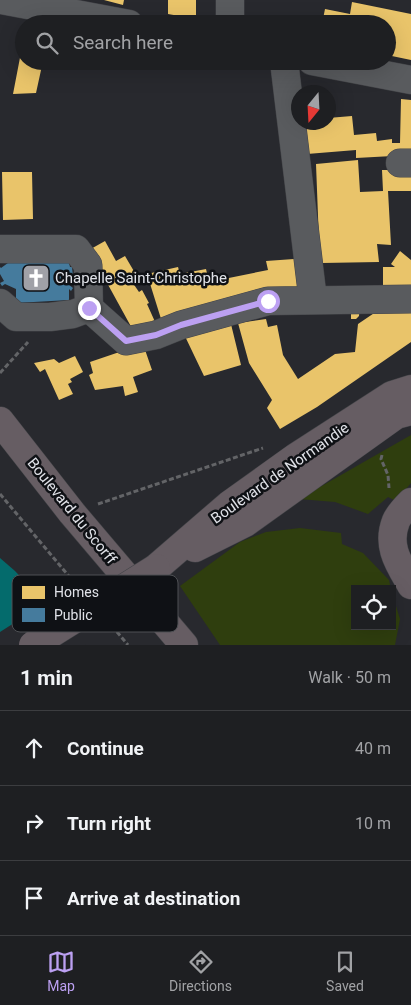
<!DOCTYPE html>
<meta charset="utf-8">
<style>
body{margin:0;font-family:Roboto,sans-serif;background:#26272a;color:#f1f3f6}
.controls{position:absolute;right:15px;bottom:15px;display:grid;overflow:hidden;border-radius:0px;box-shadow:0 5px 20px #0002}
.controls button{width:45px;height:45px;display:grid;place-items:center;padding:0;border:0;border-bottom:1px solid #3c3d40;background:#1e1f22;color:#f1f3f6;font:25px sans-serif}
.compass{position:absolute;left:291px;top:85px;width:45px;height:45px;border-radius:50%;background:#1e1f22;box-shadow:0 5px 20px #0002;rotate:198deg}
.stop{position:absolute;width:15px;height:15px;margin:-11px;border:4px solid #bca0f2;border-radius:50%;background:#fff}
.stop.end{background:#bca0f2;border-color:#fff;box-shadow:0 1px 5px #0008}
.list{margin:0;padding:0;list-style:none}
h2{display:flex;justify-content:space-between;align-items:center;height:65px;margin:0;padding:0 20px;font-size:21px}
h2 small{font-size:16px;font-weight:400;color:#a1a2a5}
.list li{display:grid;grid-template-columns:32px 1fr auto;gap:15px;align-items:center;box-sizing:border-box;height:75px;padding:0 20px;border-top:1px solid #3c3d40}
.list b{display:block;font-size:19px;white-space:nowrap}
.list em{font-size:16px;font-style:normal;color:#a1a2a5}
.icon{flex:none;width:28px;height:28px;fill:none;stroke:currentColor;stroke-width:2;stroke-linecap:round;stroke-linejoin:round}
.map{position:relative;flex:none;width:411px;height:645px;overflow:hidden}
.search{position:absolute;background:#1e1f22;box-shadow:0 5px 20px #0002;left:15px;right:15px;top:15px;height:55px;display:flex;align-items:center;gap:12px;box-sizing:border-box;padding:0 18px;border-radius:28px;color:#a1a2a5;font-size:19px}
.sheet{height:290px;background:#1e1f22}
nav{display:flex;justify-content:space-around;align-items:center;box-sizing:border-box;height:70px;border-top:1px solid #3c3d40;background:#1e1f22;font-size:14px;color:#a1a2a5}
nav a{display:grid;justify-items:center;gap:2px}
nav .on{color:#bca0f2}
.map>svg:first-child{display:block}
.green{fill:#2f3e0e}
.water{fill:#046b6c}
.pier{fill:#28292e}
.homes{fill:#e9c46a}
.public{fill:#457b9d}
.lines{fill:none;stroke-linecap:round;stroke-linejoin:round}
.minor-casing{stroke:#434448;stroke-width:29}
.major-casing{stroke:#434448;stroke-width:29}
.path{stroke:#636467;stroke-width:3;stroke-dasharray:5 2.5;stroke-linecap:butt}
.minor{stroke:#595b5e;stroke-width:28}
.major{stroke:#665d63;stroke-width:28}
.major-bridge-casing{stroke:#434448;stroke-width:29;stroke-linecap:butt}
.major-bridge{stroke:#665d63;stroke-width:28}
.route{stroke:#bca0f2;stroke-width:6}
.labels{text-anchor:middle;stroke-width:5;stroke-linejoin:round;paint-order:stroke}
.poi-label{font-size:15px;fill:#e0e2e8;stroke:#0f1115;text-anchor:start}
.street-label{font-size:15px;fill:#e0e2e8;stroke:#0f1115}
.key{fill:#0f1115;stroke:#4e5054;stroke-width:1}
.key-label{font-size:14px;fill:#e0e2e8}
</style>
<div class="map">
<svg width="411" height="645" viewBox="0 0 411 645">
<rect width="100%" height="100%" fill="#28292e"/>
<!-- green -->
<path class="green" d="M411,435V483L396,501L388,497L368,514L335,502L299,499Z
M300,528L341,533L342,544L363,553L389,580L391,589H355V626H392V593L400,619L395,645H220L180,586L240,542L266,532Z"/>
<!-- water -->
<path class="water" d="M0,558L15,571L84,645H0Z"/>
<!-- pier -->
<path class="pier" d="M47,602L86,645H0V632Z"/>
<!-- homes -->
<path class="homes" d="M104,0H124L123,5Z
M168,0H196V19L168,14Z
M352,2L411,14V60L387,55V24H322L325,9L350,14Z
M23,42L24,61H43L36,93L13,94Z
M81,61H105L104,67Z
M401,99L411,100V155L356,158V150L307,154L306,122H328V118L352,116L354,135L376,133L377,141L392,139V143H400Z
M358,160L360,192L383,191L382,170H411V191H388L391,245L377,244L379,262L322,263L319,242L316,164Z
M2,172H32L33,219L3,220Z
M105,241L116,261L125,256L135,273L128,276L139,292L142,290L149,303L147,304L156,324L134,332L89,250Z
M400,251L411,260V286L383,287V267H395L391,264Z
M294,259L299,290L162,322L147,274L178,267L180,274L206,269L209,282L268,270L266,261Z
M360,303L359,316L356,319H351V304Z
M389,303H411V342L317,407L280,429L267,408L272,400L249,363L238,323L266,319L268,327L277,325L283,355L298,379L335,354L355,352L358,324Z
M229,316L241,365L204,376L182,330Z
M143,344L152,370L133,377L138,392L125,396L123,386L95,390L89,375L93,373L90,362Z
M75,356L83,372L70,379L72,382L68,384L73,394L59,400L45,369L40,372L34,363L54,359L59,363Z"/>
<!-- public -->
<path class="public" d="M68,259L70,267H72L73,277L68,281V284L73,288L71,291L69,289V300L16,303V289L5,284L2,286L0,283L4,281L0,274V267L1,268L12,260Z"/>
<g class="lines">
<defs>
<path id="minor" d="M1,0L129,24
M230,0V24
M284,61L313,300
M312,61L411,80
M400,163H411
M0,249H76L88,265L89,308L73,314L50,317H16L0,303
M89,308L126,341L156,335L181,325L268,301L411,299"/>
<path id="major" d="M0,421L72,513L184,645
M411,502C406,507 399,514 396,521C386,546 399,564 411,585
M195,548L245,523L396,415L411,411
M156,568L229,505L296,457L392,395L411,389"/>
</defs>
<!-- minor casing -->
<use href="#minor" class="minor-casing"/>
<!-- major casing -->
<use href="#major" class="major-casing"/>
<!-- path -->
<path class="path" d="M0,373L28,342
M382,455L381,459L388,475L389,488
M0,494L78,587
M98,504L263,448
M112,626L128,645"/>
<!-- minor -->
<use href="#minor" class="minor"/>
<!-- major -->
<use href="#major" class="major"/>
<defs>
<path id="major-bridge" d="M33,645L156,568"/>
</defs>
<!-- major-bridge casing -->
<use href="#major-bridge" class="major-bridge-casing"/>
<!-- major-bridge -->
<use href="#major-bridge" class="major-bridge"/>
</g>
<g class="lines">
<!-- route -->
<path class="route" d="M89,308L126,341L156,335L181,325L268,301"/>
</g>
<!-- icons -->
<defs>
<symbol id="church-square" viewBox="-11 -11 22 22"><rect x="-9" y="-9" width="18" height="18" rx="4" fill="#a0a1a7" stroke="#0f1115"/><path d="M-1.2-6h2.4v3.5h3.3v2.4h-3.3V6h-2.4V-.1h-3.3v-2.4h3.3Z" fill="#fff"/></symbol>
</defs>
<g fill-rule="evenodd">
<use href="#church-square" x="20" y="262" width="32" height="32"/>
</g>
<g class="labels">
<!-- poi labels -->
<g class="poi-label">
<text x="55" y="283">Chapelle Saint-Christophe</text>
</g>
<!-- street labels -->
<g class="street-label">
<text transform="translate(280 473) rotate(-35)" y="5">Boulevard de Normandie</text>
<text transform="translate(72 511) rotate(51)" y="5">Boulevard du Scorff</text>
</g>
</g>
<!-- legend -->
<rect x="12" y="575" width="166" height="57" rx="8" class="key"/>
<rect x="22" y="586" width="23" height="13" fill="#e9c46a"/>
<rect x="22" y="608" width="23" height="14" fill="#457b9d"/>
<g class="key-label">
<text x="54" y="597">Homes</text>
<text x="54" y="620">Public</text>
</g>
</svg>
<div class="controls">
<button><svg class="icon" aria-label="locate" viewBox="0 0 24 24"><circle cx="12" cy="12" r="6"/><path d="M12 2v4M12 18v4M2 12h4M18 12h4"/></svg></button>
</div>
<svg class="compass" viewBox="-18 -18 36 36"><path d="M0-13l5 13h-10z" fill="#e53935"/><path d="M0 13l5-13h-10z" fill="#a1a2a5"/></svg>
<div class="stop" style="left:268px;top:301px"></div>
<div class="stop end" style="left:89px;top:308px"></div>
<div class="search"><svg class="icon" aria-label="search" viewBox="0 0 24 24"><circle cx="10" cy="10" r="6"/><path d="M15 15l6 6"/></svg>Search here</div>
</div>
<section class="sheet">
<h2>1 min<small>Walk · 50 m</small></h2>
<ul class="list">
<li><svg class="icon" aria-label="ahead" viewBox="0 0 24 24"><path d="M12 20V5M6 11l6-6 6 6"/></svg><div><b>Continue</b></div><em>40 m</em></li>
<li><svg class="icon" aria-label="right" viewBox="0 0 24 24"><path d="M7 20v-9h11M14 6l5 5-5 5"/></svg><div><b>Turn right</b></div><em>10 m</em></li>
<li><svg class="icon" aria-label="arrive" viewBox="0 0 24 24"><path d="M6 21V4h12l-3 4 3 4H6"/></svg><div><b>Arrive at destination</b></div></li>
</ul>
</section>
<nav>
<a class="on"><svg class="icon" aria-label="map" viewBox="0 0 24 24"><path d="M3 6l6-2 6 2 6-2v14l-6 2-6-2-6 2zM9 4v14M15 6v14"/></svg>Map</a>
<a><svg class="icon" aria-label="directions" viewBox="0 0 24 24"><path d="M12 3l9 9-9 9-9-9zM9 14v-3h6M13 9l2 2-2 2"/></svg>Directions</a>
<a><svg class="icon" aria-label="saved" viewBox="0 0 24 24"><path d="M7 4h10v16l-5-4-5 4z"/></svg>Saved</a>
</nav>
